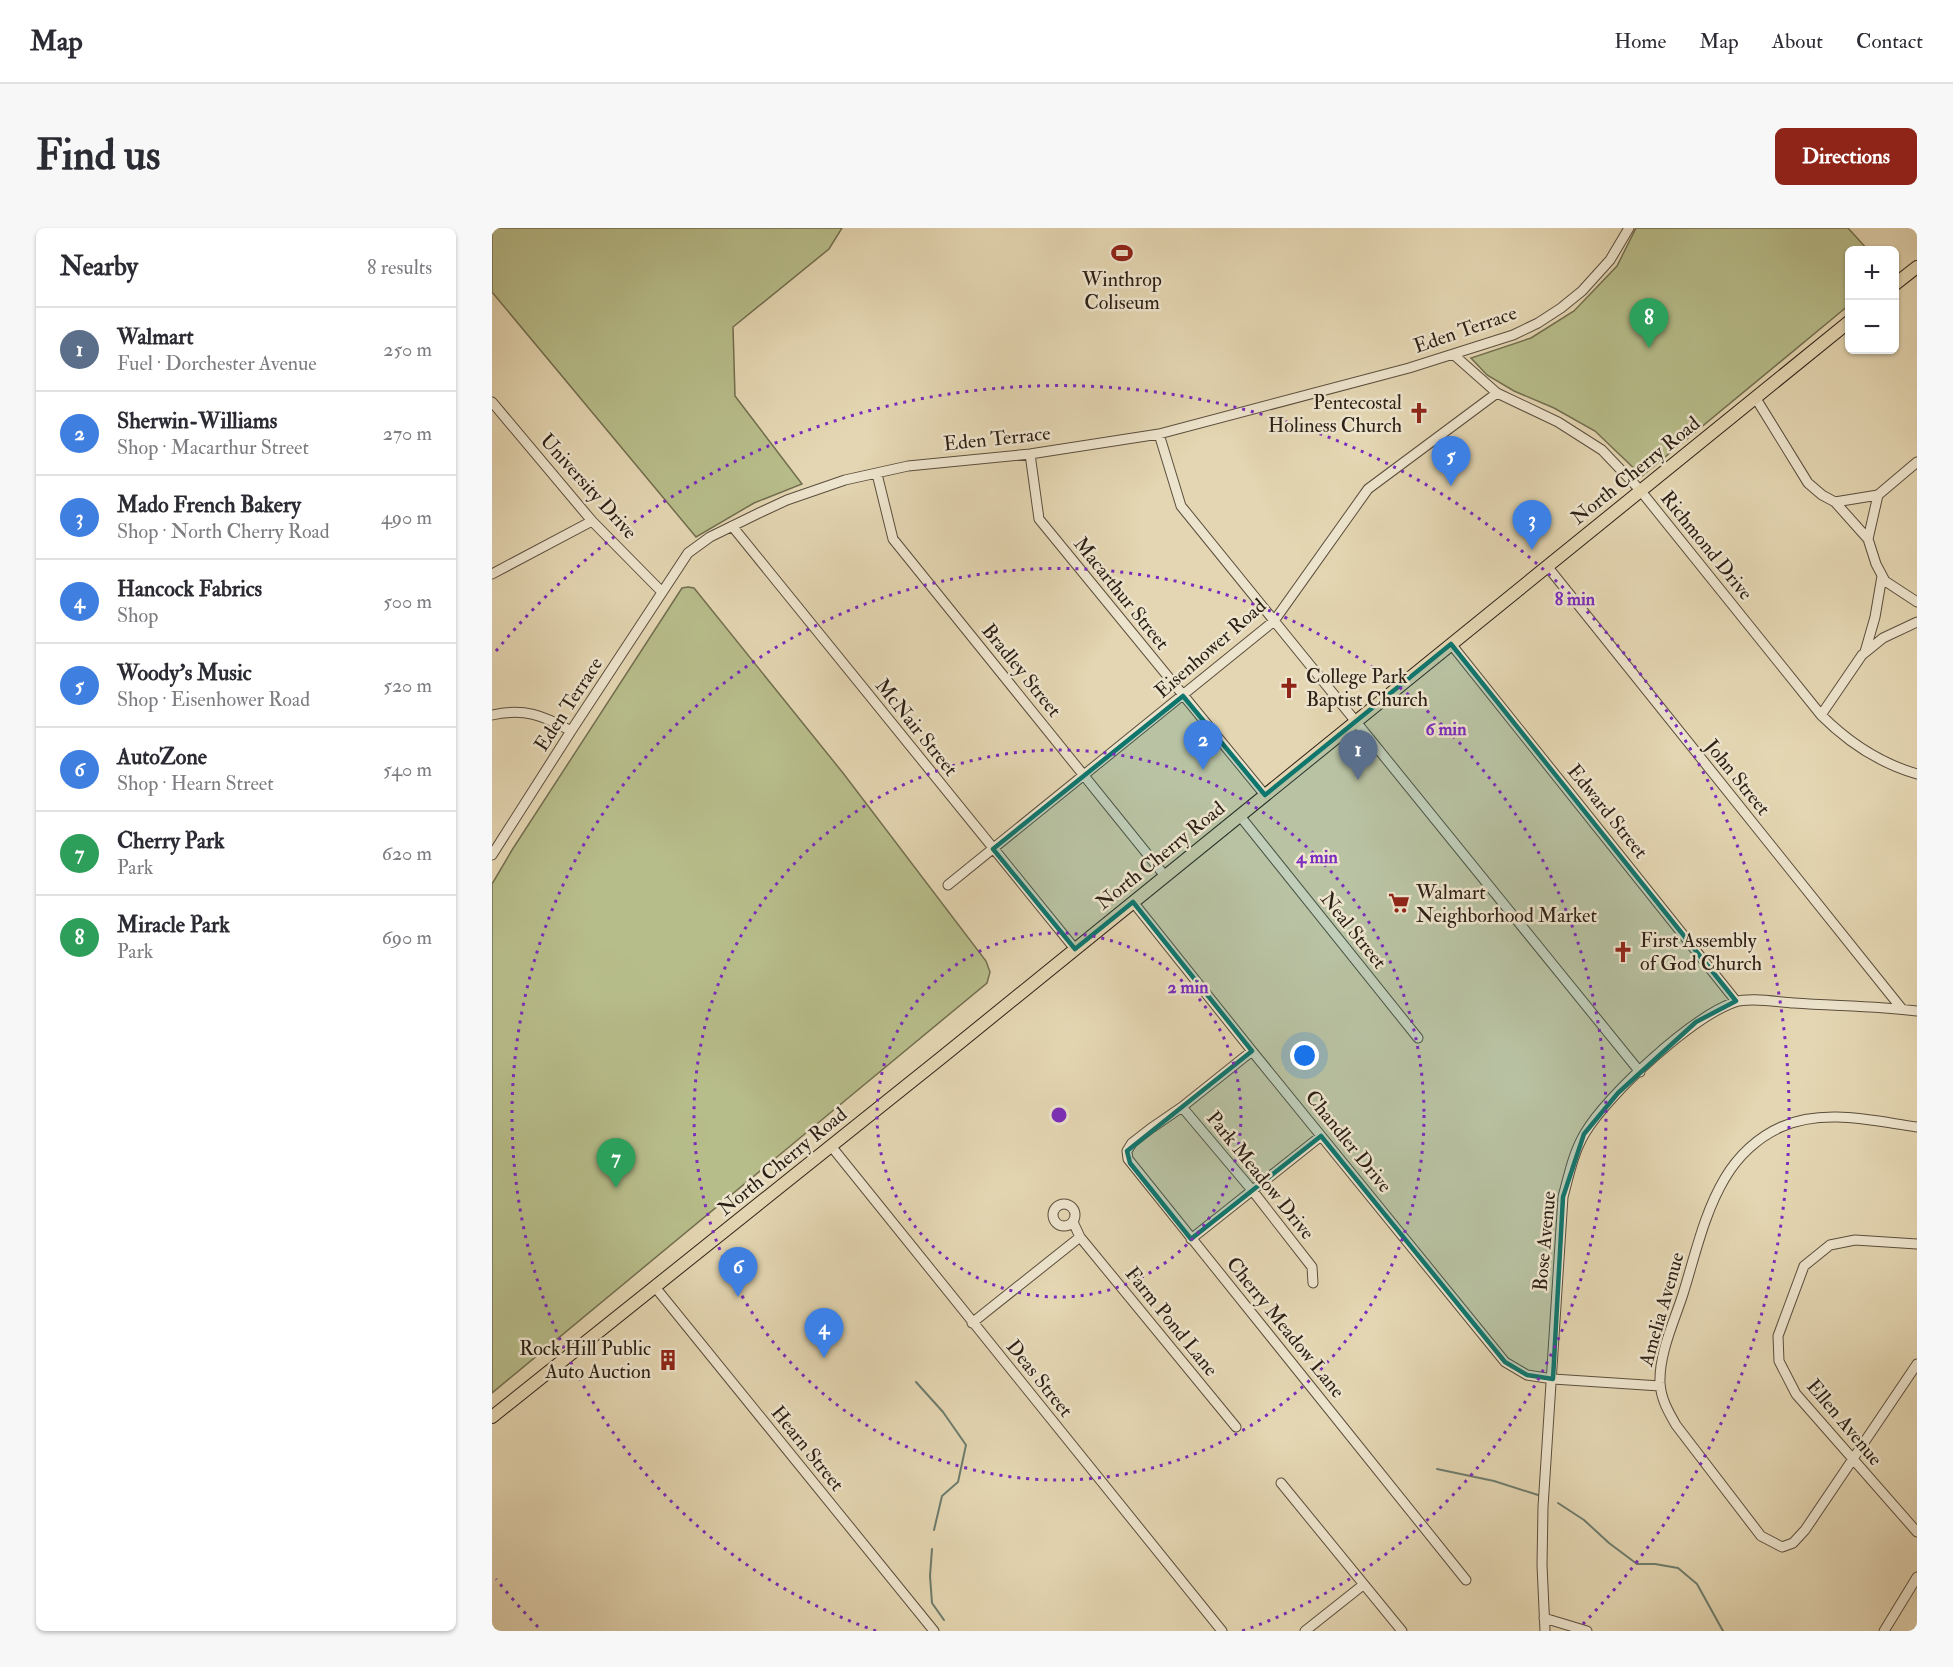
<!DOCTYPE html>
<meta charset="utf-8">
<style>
body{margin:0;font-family:"IM FELL Double Pica",serif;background:#f7f7f7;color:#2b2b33}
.controls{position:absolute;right:18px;top:18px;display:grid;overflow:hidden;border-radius:9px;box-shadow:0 2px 4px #0004}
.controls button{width:54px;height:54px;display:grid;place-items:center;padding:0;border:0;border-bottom:2px solid #e1e1e2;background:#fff;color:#2b2b33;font:30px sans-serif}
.you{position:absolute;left:813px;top:828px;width:21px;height:21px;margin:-15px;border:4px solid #fff;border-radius:50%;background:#1a73e8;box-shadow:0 0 0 9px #1a73e833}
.badge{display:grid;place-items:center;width:39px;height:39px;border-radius:50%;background:#8f2418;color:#fff;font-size:20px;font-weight:700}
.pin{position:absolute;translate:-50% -50px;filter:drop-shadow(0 2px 3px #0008)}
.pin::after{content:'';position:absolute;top:32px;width:21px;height:18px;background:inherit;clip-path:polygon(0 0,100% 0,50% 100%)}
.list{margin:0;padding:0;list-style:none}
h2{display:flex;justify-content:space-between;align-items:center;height:78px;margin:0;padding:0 24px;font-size:26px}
h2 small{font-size:20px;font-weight:400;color:#7c7c81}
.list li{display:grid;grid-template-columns:39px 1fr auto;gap:18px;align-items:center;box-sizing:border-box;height:84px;padding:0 24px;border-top:2px solid #e1e1e2}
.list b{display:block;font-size:22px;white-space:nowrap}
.list p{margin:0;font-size:20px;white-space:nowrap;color:#7c7c81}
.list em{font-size:20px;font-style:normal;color:#7c7c81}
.map{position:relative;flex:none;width:1425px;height:1403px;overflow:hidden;border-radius:9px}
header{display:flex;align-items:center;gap:36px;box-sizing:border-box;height:84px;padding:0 30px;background:#fff;border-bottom:2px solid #e1e1e2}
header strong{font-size:28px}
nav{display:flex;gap:33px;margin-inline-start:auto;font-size:21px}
.intro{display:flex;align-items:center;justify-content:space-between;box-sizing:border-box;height:144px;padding:0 36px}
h1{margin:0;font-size:42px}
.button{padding:15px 27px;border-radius:9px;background:#8f2418;color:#fff;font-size:21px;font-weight:700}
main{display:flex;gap:36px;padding:0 36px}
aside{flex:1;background:#fff;border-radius:9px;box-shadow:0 2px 4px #0004}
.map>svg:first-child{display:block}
.green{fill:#b7bd8a;stroke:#726e50;stroke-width:1.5}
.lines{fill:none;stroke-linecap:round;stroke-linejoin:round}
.stream{stroke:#6d7c6d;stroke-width:2}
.minor-casing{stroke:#5b4e3d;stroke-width:11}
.major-casing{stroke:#2d2016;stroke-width:14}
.minor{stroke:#ede4cd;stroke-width:9}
.major{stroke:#e4d6b2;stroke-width:12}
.marked{fill:#0f766e;fill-opacity:0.2;stroke:#0f766e;stroke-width:4.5;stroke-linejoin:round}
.ring{fill:none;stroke:#7b2cbf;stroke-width:3;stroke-dasharray:3 6}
.labels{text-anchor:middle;stroke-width:5;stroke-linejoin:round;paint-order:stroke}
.poi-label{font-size:20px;fill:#2d2016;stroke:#ede4cd;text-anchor:start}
.street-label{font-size:20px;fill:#2d2016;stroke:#ede4cd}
.centre{fill:#7b2cbf;stroke:#ede4cd;stroke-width:3}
.ring-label{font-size:18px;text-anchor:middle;font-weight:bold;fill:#7b2cbf;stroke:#ede4cd;stroke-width:5;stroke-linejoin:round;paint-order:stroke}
</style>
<header>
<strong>Map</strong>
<nav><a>Home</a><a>Map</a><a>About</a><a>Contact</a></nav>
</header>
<div class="intro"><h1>Find us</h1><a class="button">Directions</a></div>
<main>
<aside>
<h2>Nearby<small>8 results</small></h2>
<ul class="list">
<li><span class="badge" style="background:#5c6f8a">1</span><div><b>Walmart</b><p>Fuel · Dorchester Avenue</p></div><em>250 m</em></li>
<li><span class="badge" style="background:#3f7fe0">2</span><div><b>Sherwin-Williams</b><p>Shop · Macarthur Street</p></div><em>270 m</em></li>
<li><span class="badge" style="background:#3f7fe0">3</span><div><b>Mado French Bakery</b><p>Shop · North Cherry Road</p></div><em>490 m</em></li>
<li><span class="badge" style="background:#3f7fe0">4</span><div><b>Hancock Fabrics</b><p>Shop</p></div><em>500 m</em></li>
<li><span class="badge" style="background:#3f7fe0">5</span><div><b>Woody's Music</b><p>Shop · Eisenhower Road</p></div><em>520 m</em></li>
<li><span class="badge" style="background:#3f7fe0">6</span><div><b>AutoZone</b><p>Shop · Hearn Street</p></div><em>540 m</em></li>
<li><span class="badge" style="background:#2e9e5b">7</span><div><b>Cherry Park</b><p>Park</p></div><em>620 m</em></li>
<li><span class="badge" style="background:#2e9e5b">8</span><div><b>Miracle Park</b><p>Park</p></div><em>690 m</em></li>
</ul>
</aside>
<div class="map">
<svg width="1425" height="1403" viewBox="0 0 1425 1403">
<rect width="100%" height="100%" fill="#e4d6b2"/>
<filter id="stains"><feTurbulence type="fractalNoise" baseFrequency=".00333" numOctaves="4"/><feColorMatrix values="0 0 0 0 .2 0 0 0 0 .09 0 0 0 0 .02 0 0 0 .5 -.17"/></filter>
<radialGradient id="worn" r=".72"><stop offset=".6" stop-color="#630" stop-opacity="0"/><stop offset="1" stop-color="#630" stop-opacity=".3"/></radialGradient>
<!-- green -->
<path class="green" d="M0,0H350L337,21L241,99L243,168L310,256L262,275L204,309L0,64Z
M1144,0H1356L1376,22H1358L1357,77L1150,248L1103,203L1062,180L1022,163L995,147L979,130L1039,110L1082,83L1125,38Z
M196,359L202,360L351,545L494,733L498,744L495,755L0,1165V656L20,622L190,360Z"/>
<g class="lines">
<!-- stream -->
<path class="stream" d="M424,1154L451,1184L474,1217L466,1254L450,1268L442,1302
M945,1241L1002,1253L1046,1267
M1066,1275L1092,1292L1117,1315L1145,1336H1163L1186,1340L1205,1356L1231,1403
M440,1321L438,1348L440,1375L452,1392"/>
<defs>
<path id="minor" d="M962,127L1005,165L1066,194L1110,222L1148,262L1329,487C1357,515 1387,535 1425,546
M1263,169L1316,255L1330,267L1343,274L1386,267L1425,234
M0,174L100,293L170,364
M667,206L689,278L1148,844
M538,226L547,291L773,567
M385,246L401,311L673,648
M1386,267L1376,311L1384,336L1393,353L1425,374
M1343,274L1376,311
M240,298L583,721
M1055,338L1410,781
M0,346L100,293
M959,416L1244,773
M1373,424L1383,389L1390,348
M0,487C32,480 51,487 79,503
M1329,487L1370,427L1391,410L1425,394
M748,588L926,810
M0,627L79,503L196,325L218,309L267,285L295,272L353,252L416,238L538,226L667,206L917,140L1021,107L1046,95L1069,80L1090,63L1118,32L1137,0
M456,657L782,393L876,261L1005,165
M641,674L760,823L1013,1134L1035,1147L1061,1151L1168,1158
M760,823L690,879L658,901L640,915L635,923L636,931L974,1352
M690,879L760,962L820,1039L821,1055
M1425,899C1381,893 1332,880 1289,899C1266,909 1246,928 1233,950C1212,985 1203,1028 1191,1066C1182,1094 1167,1125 1168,1155C1169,1171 1176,1183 1184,1197L1269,1308L1290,1319L1301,1315L1313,1302L1425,1136
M339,918L730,1403
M561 987a11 11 0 1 1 22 0a11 11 0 1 1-22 0Z
M581,994L588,1009L744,1199
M699,1011L829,908
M1425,1016L1363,1012L1338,1017L1312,1038L1286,1108L1287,1133L1304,1166L1425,1304
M163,1059L442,1403
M480,1095L588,1009
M789,1255L910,1403
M1052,1390L1095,1403
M813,1403L871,1357
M1053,1403L1050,1337L1051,1279L1071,969C1077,947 1081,925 1093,905C1116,866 1200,789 1243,774C1258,769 1285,774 1302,775C1343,778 1384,778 1425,783
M1392,1403L1425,1349"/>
<path id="major" d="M1402,57L1425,39
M0,1189L449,830L1358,93"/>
</defs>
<!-- minor casing -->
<use href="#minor" class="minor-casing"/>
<!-- major casing -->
<use href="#major" class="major-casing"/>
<!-- minor -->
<use href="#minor" class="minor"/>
<!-- major -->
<use href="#major" class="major"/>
</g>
<!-- marked area -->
<path class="marked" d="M959,416L1244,773L1204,794L1126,865L1092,906L1071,969L1061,1151L1035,1147L1013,1134L829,908L699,1011L638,935L635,923L760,823L641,674L583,721L501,621L691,468L773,567Z"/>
<!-- distance rings -->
<g class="ring">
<circle cx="567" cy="887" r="182"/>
<circle cx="567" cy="887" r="365"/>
<path d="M384 1403A547 547 0 1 1 750 1403"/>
<path d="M46 1399A730 730 0 0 1 4 1351M4 423A730 730 0 1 1 1088 1399"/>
</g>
<!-- icons -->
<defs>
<symbol id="stadium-bare" viewBox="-9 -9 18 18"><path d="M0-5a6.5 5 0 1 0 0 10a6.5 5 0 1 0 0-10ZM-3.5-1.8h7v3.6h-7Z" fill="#8f2418" stroke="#ede4cd" stroke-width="2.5" paint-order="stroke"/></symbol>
<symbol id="church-bare" viewBox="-9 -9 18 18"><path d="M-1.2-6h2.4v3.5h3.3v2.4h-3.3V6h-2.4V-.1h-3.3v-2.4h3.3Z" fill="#8f2418" stroke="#ede4cd" stroke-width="2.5" paint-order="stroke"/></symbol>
<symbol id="supermarket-bare" viewBox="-9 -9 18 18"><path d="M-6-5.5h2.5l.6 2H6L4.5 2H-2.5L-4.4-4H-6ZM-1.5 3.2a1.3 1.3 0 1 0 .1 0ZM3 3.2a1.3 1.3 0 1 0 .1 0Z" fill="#8f2418" stroke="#ede4cd" stroke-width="2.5" paint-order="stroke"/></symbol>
<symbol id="building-bare" viewBox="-9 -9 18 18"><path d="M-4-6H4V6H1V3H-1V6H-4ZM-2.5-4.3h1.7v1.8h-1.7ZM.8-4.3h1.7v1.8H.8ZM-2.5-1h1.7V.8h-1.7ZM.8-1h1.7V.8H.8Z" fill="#8f2418" stroke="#ede4cd" stroke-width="2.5" paint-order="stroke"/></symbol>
</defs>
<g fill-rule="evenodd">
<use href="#stadium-bare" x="615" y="10" width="30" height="30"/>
<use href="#church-bare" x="912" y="170" width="30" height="30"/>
<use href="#church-bare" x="782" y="445" width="30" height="30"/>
<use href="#supermarket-bare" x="892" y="660" width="30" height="30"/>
<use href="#church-bare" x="1116" y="709" width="30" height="30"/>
<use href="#building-bare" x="161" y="1117" width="30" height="30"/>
</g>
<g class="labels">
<!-- poi labels -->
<g class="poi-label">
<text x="630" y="58" text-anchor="middle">Winthrop<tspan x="630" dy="23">Coliseum</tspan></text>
<text x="910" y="181" text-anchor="end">Pentecostal<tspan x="910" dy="23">Holiness Church</tspan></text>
<text x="814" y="455">College Park<tspan x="814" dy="23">Baptist Church</tspan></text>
<text x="924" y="671">Walmart<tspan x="924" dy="23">Neighborhood Market</tspan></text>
<text x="1148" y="719">First Assembly<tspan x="1148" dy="23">of God Church</tspan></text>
<text x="159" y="1127" text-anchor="end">Rock Hill Public<tspan x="159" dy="23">Auto Auction</tspan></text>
</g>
<!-- street labels -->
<g class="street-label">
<text transform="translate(973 101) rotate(-19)" y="7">Eden Terrace</text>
<text transform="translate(505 210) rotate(-6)" y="7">Eden Terrace</text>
<text transform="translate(1143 242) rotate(-39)" y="7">North Cherry Road</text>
<text transform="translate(97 258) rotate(48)" y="7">University Drive</text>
<text transform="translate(1215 317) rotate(51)" y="7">Richmond Drive</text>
<text transform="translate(630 365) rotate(51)" y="7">Macarthur Street</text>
<text transform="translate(718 420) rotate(-41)" y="7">Eisenhower Road</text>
<text transform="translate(530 442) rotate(51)" y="7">Bradley Street</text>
<text transform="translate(76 476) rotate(-57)" y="7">Eden Terrace</text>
<text transform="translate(425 499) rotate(51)" y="7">McNair Street</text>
<text transform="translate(1246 549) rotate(51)" y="7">John Street</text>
<text transform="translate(1116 583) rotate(51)" y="7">Edward Street</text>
<text transform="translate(668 627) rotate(-39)" y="7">North Cherry Road</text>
<text transform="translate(862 702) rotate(51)" y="7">Neal Street</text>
<text transform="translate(857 913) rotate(51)" y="7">Chandler Drive</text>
<text transform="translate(290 933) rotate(-39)" y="7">North Cherry Road</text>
<text transform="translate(769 947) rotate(51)" y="7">Park Meadow Drive</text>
<text transform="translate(1052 1013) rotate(-85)" y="7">Bose Avenue</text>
<text transform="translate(1169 1081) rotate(-74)" y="7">Amelia Avenue</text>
<text transform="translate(680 1093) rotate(51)" y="7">Farm Pond Lane</text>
<text transform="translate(794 1099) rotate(51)" y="7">Cherry Meadow Lane</text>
<text transform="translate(548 1150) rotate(51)" y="7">Deas Street</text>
<text transform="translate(1353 1194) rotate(50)" y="7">Ellen Avenue</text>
<text transform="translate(316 1220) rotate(51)" y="7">Hearn Street</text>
</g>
</g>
<circle cx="567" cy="887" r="9" class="centre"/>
<g class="ring-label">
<text x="1083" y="377">8 min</text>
<text x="954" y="507">6 min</text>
<text x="825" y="635">4 min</text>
<text x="696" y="765">2 min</text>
</g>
<rect width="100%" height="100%" filter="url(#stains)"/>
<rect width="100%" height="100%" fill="url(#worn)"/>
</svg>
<div class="controls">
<button>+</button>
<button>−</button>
</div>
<div class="you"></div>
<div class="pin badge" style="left:866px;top:552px;background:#5c6f8a">1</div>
<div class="pin badge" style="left:711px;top:542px;background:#3f7fe0">2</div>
<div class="pin badge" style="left:1040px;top:322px;background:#3f7fe0">3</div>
<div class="pin badge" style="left:332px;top:1130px;background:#3f7fe0">4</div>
<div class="pin badge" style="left:959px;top:258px;background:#3f7fe0">5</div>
<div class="pin badge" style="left:246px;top:1069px;background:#3f7fe0">6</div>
<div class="pin badge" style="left:124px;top:960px;background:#2e9e5b">7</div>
<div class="pin badge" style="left:1157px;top:120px;background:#2e9e5b">8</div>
</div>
</main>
